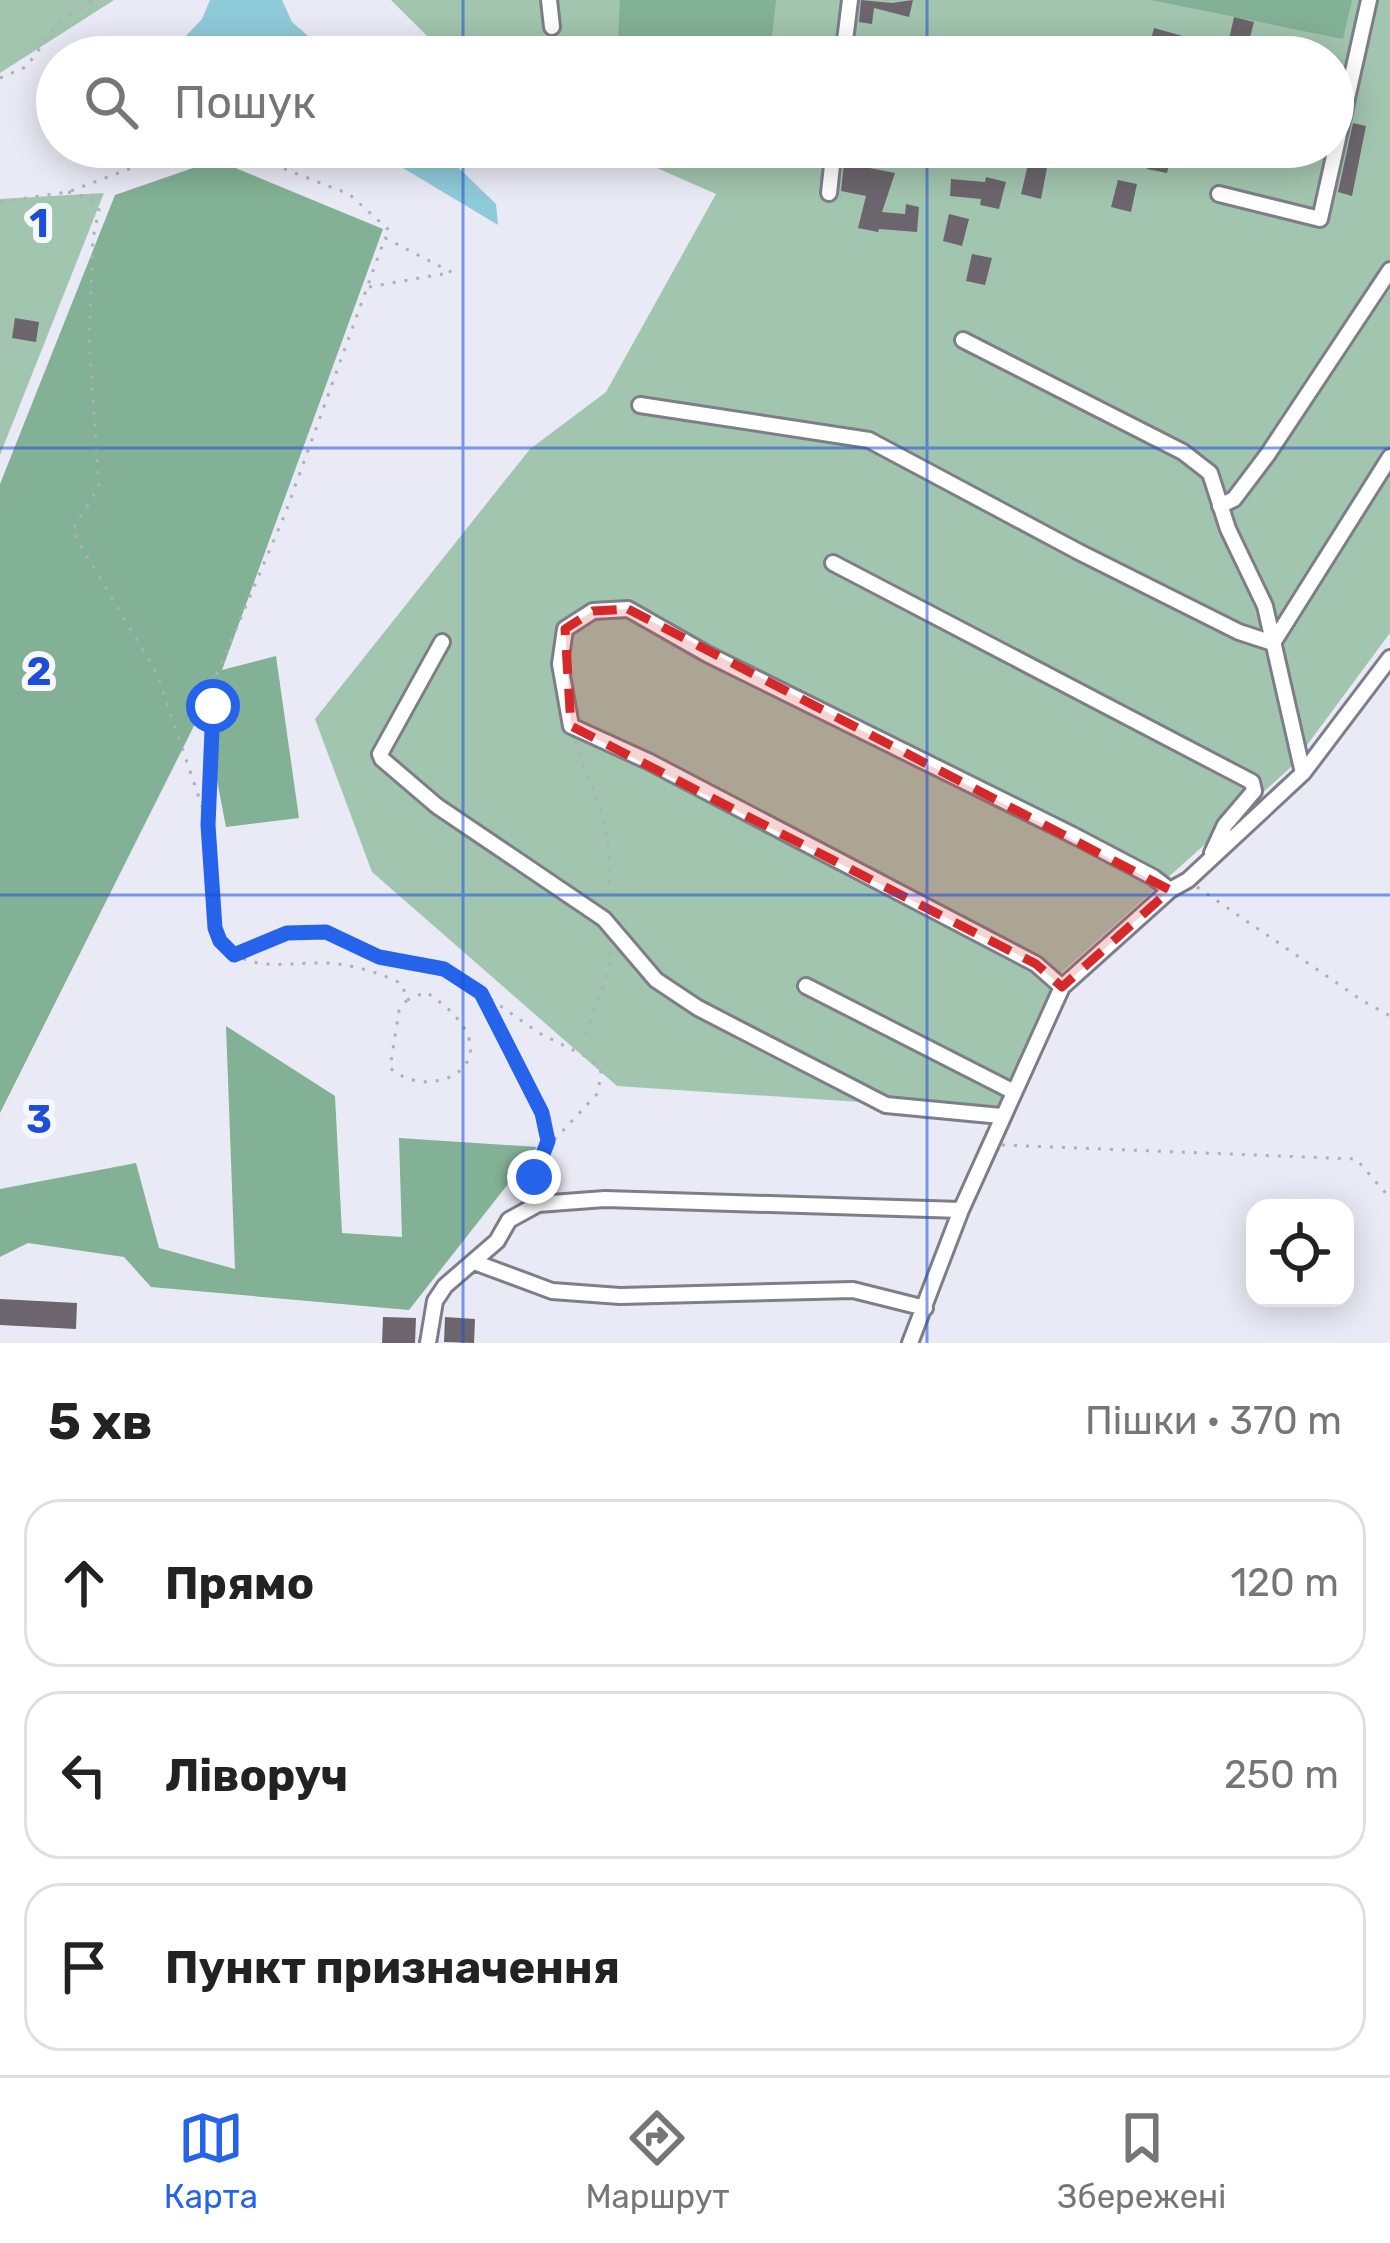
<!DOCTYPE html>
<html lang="uk">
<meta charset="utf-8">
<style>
body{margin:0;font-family:Rubik,sans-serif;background:#f2f2f2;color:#222}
.controls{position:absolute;right:36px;bottom:36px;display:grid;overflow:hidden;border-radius:24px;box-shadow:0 6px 30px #0003}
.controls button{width:108px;height:108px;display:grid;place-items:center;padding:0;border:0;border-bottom:3px solid #e0e0e0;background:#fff;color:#222;font:60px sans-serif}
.stop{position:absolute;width:36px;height:36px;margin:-27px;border:9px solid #2563eb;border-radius:50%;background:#fff}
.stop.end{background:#2563eb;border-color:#fff;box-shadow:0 3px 12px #0008}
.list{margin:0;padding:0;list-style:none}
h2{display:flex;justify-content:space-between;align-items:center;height:156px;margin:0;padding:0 48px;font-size:51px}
h2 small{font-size:39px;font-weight:400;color:#767676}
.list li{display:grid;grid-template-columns:78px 1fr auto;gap:36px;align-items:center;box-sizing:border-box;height:168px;margin:0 24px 24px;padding:0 24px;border:3px solid #e0e0e0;border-radius:36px}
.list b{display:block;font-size:45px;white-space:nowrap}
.list em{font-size:39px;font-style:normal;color:#767676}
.icon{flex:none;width:66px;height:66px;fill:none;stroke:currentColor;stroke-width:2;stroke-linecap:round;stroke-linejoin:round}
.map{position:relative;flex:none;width:1390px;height:1343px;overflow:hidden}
.search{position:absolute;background:#fff;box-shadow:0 6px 30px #0003;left:36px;right:36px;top:36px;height:132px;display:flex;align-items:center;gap:30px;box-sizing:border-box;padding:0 42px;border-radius:66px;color:#767676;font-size:45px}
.sheet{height:732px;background:#fff}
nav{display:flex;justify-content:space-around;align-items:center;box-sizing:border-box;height:168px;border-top:3px solid #e0e0e0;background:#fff;font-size:33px;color:#767676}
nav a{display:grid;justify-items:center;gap:6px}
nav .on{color:#2563eb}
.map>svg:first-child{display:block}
.green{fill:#a2c5af}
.forest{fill:#83b195}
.water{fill:#8fcad9}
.building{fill:#6c656d}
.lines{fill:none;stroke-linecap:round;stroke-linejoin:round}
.minor-casing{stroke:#7d7e88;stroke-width:20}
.path{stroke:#aeafb8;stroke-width:3;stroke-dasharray:3 9;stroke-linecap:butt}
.minor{stroke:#fff;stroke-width:14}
.route{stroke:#2563eb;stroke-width:15}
.marked{fill:#d62828;fill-opacity:0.2;stroke:#d62828;stroke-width:9;stroke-dasharray:24 15;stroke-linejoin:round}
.grid{fill:none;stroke:#1d4ed8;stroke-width:3;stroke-opacity:0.55}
.grid-label{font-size:39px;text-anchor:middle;font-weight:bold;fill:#1d4ed8;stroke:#f7f7fe;stroke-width:12;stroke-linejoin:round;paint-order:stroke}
</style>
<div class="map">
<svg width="1390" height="1343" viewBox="0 0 1390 1343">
<rect width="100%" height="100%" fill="#e9eaf5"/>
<!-- green -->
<path class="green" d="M0,0H114L0,73Z
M391,0H1390V633L1290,768L1059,975L997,1111L617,1086L372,872L315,719L530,449L606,392L716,194L609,147H1333V57H448Z
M104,193L0,455V199Z"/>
<!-- forest -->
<path class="forest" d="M620,0H776L770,57H617Z
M1151,0H1352L1343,39Z
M216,160L383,229L222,670L276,656L299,818L226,827L203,708L0,1113V484L115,195Z
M226,1026L335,1096L342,1233L402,1237L399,1138L537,1147L409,1310L151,1287L124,1257L28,1243L0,1257V1189L136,1163L159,1248L235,1269Z"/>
<!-- water -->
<path class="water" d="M210,0H282L292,22L332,57H166L202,19Z
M368,147H437L496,204L498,225Z"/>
<!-- building -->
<path class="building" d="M861,0L892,3L913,0L909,17L874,8L872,24L859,22Z
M1234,17L1254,22L1247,49L1228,44Z
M1154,28L1211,44L1208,57L1124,54L1126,37L1151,40Z
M1353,123L1366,126L1352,196L1338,192Z
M1032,147H1051L1041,199L1021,194Z
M1152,147H1173L1167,173L1147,169Z
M844,163L895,173L882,212L905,214L906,204L919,207L917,232L879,229L878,232L858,228L866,196L841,191Z
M986,177L1006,182L999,209L980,205L981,199L950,196L951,179L985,182Z
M1118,180L1137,184L1131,212L1111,207Z
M949,214L969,219L962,246L943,241Z
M972,254L992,258L985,285L966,281Z
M15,318L39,322L36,342L12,338Z
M0,1299L77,1303L76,1329L0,1325Z
M383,1317L416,1318L415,1343H382Z
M445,1317L475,1319L474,1343L444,1342Z"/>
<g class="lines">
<defs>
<path id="minor" d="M549,0L552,27
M843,57L850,0
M829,193L834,147
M1219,194L1320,219L1369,0
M963,340L1183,452L1210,473L1228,529L1265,606L1303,773
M640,405L869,440L1079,552L1239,632L1273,643L1390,457
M1220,506L1234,499L1268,454L1390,270
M833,563L1252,782L1254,791L1225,825L1212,853
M442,642L380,754L382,759L437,806L604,919L656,980L698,1008L886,1105L1001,1116
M806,986L1012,1091
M1062,987L1036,964L648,761L571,726L560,664L565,629L593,611L628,609L707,654L1071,834L1153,877L1170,890
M474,1262L552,1291L620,1296L853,1290L925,1308
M428,1343L435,1301L445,1286L497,1241L509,1220L538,1204L605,1199L961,1210
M910,1343L961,1210L1062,987L1170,890L1188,880L1303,773L1390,658"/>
</defs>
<!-- minor casing -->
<use href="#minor" class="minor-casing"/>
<!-- path -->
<path class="path" d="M0,78L26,67L61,20L94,0
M228,147L349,194L389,230L386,236
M68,192L90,198L99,210L93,238L89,343L99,486L72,531L157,674L206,818
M0,202L68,192L182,149L198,147
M369,287L448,273
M576,741C580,763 589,777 596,797C609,832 613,869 606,905
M1197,887L1363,1001L1390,1016
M235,954L287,933L318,931L341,936L365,952L393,961L436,966L466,982L539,1033L591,1059L601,1072L598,1093L543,1152
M481,994L542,1113L547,1143
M407,1000L426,992C525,1057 434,1107 390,1068L399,1011L407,1000L402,984C383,974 360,967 338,964C293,958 243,981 216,933L208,825L216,676L285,514L385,238L453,273
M586,1034L609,969L611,948
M1002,1145L1356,1159L1390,1198
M520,1196L534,1177L543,1152"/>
<!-- minor -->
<use href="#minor" class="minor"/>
</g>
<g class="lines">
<!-- route -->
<path class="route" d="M213,706L208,825L215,928L220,941L234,955L287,933L326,932L379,957L444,969L481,993L542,1113L548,1141L534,1177"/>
</g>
<!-- marked area -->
<path class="marked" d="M628,609L1170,890L1062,987L1036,964L571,726L565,629L593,611Z"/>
<!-- grid -->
<path class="grid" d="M463,0V57M927,0V57M463,147V1343M927,147V1343M0,448H1390M0,895H1390"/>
<g class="grid-label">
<text x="39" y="237">1</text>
<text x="39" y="685">2</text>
<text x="39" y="1133">3</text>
</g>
</svg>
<div class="controls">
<button><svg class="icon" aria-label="locate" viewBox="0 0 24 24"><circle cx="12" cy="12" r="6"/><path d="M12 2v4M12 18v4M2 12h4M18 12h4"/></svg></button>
</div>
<div class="stop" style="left:213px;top:706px"></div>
<div class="stop end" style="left:534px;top:1177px"></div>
<div class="search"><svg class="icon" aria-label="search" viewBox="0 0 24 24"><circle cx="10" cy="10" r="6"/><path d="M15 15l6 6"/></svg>Пошук</div>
</div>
<section class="sheet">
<h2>5 хв<small>Пішки · 370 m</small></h2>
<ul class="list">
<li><svg class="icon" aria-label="ahead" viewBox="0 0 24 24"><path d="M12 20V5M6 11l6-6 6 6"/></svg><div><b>Прямо</b></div><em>120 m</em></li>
<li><svg class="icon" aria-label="left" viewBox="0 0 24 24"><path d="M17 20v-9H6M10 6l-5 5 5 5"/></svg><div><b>Ліворуч</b></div><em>250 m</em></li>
<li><svg class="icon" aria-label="arrive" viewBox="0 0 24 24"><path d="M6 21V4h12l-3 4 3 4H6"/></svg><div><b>Пункт призначення</b></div></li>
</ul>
</section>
<nav>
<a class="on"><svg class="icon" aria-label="map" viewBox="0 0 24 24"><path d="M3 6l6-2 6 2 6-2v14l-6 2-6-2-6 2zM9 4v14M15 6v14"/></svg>Карта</a>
<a><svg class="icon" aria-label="directions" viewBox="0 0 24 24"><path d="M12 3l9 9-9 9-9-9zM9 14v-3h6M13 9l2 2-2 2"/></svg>Маршрут</a>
<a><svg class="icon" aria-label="saved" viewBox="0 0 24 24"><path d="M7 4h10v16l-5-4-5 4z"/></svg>Збережені</a>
</nav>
